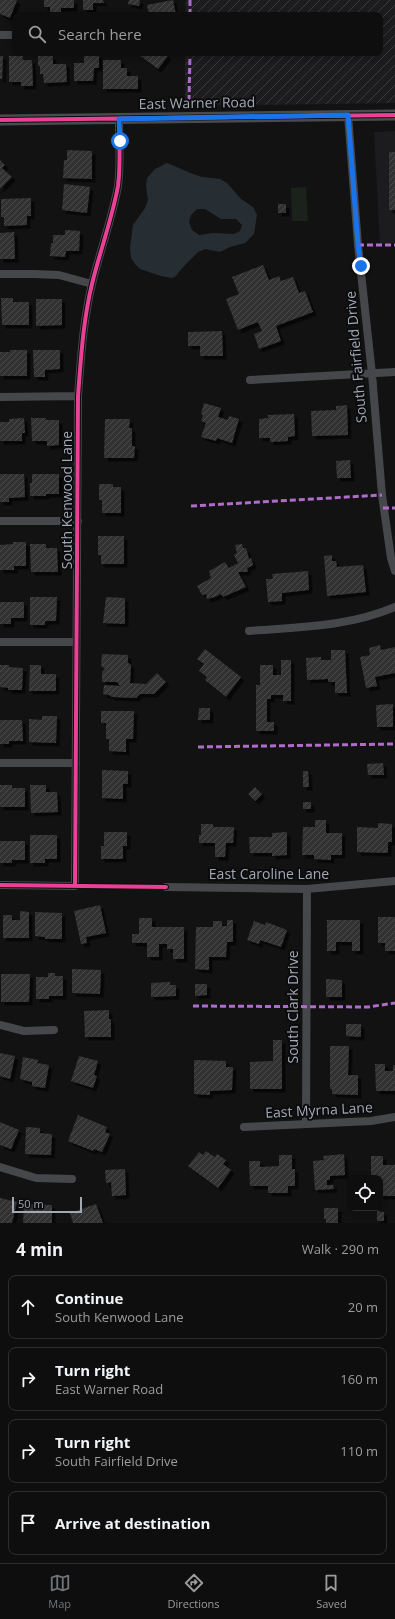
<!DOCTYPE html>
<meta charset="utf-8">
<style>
body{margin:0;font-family:"Open Sans",sans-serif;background:#171717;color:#f1f3f6}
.controls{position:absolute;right:12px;bottom:12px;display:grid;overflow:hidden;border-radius:8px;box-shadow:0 2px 6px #0003}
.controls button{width:36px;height:36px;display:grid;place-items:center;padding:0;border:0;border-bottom:1px solid #2e2e2e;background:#0e0e0e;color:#f1f3f6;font:20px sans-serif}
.scale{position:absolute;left:12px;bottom:10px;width:70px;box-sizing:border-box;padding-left:4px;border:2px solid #a2a8b4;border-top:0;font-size:11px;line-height:14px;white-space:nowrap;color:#a2a8b4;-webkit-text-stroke:3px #0c0c0e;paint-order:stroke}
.stop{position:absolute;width:12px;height:12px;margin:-9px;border:3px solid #1a73e8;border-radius:50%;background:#fff}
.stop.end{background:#1a73e8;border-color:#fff;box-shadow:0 1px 4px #0008}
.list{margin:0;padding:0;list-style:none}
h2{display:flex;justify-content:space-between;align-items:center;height:52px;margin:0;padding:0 16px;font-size:17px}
h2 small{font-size:13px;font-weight:400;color:#9b9c9e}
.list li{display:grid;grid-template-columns:26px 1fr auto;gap:12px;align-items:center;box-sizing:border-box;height:64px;margin:0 8px 8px;padding:0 8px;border:1px solid #2e2e2e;border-radius:8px}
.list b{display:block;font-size:15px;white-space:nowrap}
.list p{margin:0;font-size:13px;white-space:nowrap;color:#9b9c9e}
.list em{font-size:13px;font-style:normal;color:#9b9c9e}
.icon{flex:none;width:22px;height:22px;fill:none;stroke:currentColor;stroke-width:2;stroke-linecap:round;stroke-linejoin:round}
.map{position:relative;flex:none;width:395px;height:1223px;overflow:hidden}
.search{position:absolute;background:#0e0e0e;box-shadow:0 2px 6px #0003;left:12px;right:12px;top:12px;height:44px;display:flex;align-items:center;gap:10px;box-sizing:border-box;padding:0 14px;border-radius:8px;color:#9b9c9e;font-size:15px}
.sheet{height:340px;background:#0e0e0e}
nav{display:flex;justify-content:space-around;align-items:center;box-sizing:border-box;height:56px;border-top:1px solid #2e2e2e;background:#0e0e0e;font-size:11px;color:#9b9c9e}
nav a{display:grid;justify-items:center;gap:2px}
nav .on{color:#70747b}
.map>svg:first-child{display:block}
.built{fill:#1c1c1e}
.industrial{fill:url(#industrial-furrows)}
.park{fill:#1b211b}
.water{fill:#262e34;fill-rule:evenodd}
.building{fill:url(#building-hatch);filter:url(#shadow)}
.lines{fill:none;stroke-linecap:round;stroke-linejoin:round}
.street{stroke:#46474b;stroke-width:8}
.secondary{stroke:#4a4b4f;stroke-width:11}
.quiet{stroke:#b06ccc;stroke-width:3;stroke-dasharray:6 3;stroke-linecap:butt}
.cycleway-casing{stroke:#0c0c0e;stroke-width:6}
.cycleway{stroke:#ea4096;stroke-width:4}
.route{stroke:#1a73e8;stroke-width:5}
.labels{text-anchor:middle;stroke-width:4;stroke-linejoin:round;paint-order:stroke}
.street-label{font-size:14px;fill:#a2a8b4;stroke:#0c0c0e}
</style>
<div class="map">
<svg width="395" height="1223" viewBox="0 0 395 1223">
<defs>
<pattern id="industrial-furrows" width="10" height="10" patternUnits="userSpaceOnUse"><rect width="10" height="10" fill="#1c1c1e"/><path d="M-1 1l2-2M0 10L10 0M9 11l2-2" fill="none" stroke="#3a3a3c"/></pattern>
<pattern id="building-hatch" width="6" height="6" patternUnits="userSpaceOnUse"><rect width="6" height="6" fill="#313133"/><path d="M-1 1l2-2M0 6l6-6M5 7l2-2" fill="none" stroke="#4c4c4e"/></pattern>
<filter id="shadow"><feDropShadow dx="3.5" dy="3.5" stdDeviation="0" flood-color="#0009"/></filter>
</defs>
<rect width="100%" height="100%" fill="#121212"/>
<!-- built -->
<path class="built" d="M395,131V243L380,244L374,132Z"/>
<!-- industrial -->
<path class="industrial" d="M186,0H395V103L185,106V53H380V15H185Z"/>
<!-- park -->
<path class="park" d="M306,187L308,221H292L291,188Z"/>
<!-- water -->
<path class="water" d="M167,163L193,174L202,177L220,179L227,183L241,199L253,207L257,215L254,234L245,243L230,247L220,252L205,249L198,252L182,268L176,276L172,278L161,276L140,269L135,264L131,258L130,248L133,225L145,208L148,200L146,186L147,178L155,169ZM197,209H205L221,219H236L242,225L240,231L234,234L213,233L199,235L192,230L189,222L191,215Z"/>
<!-- building -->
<path class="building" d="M0,0H17L10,18L0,14Z
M44,0H74V8H61V14H50V7H44Z
M83,0H103L104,3H93V10H83Z
M129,0H140L139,6L128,4Z
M173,0L176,15H149L147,5Z
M139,53H165L168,56L158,69L138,54Z
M84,55H99V68H94L93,81H74V63H84Z
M0,56H3L2,79H0Z
M9,56H23V60H32L33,86H21V82H9Z
M38,56H53V64H66L67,82L44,83L43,74H40V66H38Z
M103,60H121V68H127V76H138V89H103Z
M67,150L92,151V179L63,178L64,160H67Z
M389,152H395V210H389Z
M0,160L5,165L2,168L12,177L0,189Z
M64,184L90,187L87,213L62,210Z
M31,198V216H27V225L4,226V217H1V199Z
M278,204H286V213H278Z
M65,230L80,231L79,251H66L65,257L50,256L51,243H53V235H65Z
M14,232L15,259H0V233Z
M263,265L269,280L279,276L281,281L293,277L299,293L305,291L313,312L276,326L281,341L259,349L254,334L262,331L258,322L238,330L226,299L239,294L232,277Z
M1,298H13V302H29V325H2Z
M36,299H62V325L36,326Z
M222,331L223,356H200V346H188V332Z
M10,350H27V376H0V352H10Z
M33,350H60V369L45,370V377H34Z
M204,403L221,408L218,417L228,420L229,416L239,419L232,443L217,438L216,441L201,437L206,423L201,421L203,415L201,414Z
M347,405L348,435L312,436L311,411L336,410V406Z
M294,414L295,436L288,437V441L270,442V438H259V419L268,418V415Z
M24,418L25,433H22V441H0V422H9V419Z
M31,418H46V420H59V445L47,446V441H32Z
M105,419H130L129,428H132V446H135L134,458H104Z
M350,460L351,478H337L336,461Z
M0,474H24L25,497L9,498V502H0Z
M32,474H59V494H46V496H30V483H32Z
M99,484H113V487H121V513H102V500H99Z
M98,536H124V564H101V555H98Z
M13,542H26V566H14V570H0V545L13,544Z
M30,544H46V548H57L58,572H31Z
M242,544L243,548H246L249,559L251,558L253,565L247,568L248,572H238L246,587L223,597L221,594L215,597L207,599L206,594L202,595L197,586L211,578L209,571L225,562L229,568L238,563L234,555L237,553L235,545Z
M332,555V561H336L337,567L363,565L366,592L327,596L324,556Z
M308,571L309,590L282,593V601L268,602L266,579H273L272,574Z
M30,597H57L56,621H45V625H30Z
M106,597L125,598V624L103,623Z
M0,602H24V618H11V624H0Z
M380,645L381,650L395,647V673L375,677L377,686L366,688L360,657L370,655L369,648Z
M205,649L241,677L226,697L205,680L207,677L199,671L204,664L197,659Z
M331,650H345L347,693H335V682H328V679L307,680L306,658L321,657V660H331Z
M102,654L128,655V663L131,665L130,683L146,684L157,673L166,682L154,694H140L136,698L112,697L109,695L103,694L104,685L120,686L117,682H102V672L105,669L101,666Z
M281,660H291V701H283V695H271V699H267V722H274V731H256V685H260V665H273V675H281Z
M0,665H9V667L23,668L22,690H8V688L0,687Z
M30,665H41V674H56V691H29Z
M393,704V727H377L376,705Z
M199,708H210V720H198Z
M101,711H134L133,739H126V752L109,751V739H106V723H101Z
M42,716H57L56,743L29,742V719L42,720Z
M0,720H22L23,741H9V744H0Z
M383,763L384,775H368L367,764Z
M102,770L128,771V784H123V799L102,798Z
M303,771H308L309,787H303Z
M0,785H12V788H25V807H0Z
M30,785H46V792H57L58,812L31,813Z
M255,787L262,794L255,801L248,794Z
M303,802H311V809H303Z
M315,820H326V833H342V855H331V860L314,859V855H302L303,827H315Z
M378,823L392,824V842H388V853L357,852V827L378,828Z
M201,824H213V827H234L233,843H226L225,857H215V843H199V835H201Z
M104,832H127V846H123V859H101V846H104Z
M287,832V855L272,856V853H250L249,837H272V833Z
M30,835H57V859H45V863H30Z
M0,841H25V860H12V863H0Z
M100,905L106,933L86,937L87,943L81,944L74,911Z
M20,911L29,912V938H3V915H12V920H20Z
M35,912L62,913V939H45V937L35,936Z
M378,917H395V951H385V943H378Z
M139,918H152V927H184V959H173V949H167V944H159V957H147V943H132V934H139Z
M227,920H233V942H227L226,957H209V970L195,969L196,927H213V921H222V926H227Z
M327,920H360V951H352V942H336V951H327Z
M254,921L265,925L266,922L287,930L281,947L260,940L259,944L247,940Z
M72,969L101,970L100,994L72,993Z
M48,973H55V976H63V996H49V999H36V977H48Z
M1,974H30L29,1002H1Z
M326,979L342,980V997H326Z
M170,982V985H176V996L151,997V983Z
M195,984H207V995L195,996Z
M109,1010V1019H111V1037H85L84,1011Z
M346,1024H361V1037L346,1036Z
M273,1040H282V1089H250V1062L273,1061Z
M330,1046H349L348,1075H358V1095L332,1094V1089H330Z
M0,1053L15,1056L10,1079L0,1076Z
M79,1056L98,1061L94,1075L97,1076L93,1088L71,1081Z
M23,1057L38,1060L37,1063L49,1065L45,1088L32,1086V1082L20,1079Z
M194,1060L226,1061V1067H233L232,1090L210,1091V1095L194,1094Z
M375,1064H385V1071H393V1065H395V1091H376Z
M78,1115L107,1127L105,1132L110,1134L102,1152L94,1149L93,1151L68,1141Z
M0,1122L19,1130L11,1149L0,1145Z
M26,1127L40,1128V1133L52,1134L51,1155L25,1154Z
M206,1151L215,1157L217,1154L226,1160L223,1164L231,1170L218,1188L188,1166L199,1152L203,1155Z
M344,1154L345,1175L330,1176V1180H327V1185H333L334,1189L315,1190L313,1161L324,1160L323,1156Z
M279,1155H292V1169H295V1186H288V1193H268V1186H250L249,1161H260V1167L279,1166Z
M371,1156H383V1165H395V1196H380V1178H367V1175H371Z
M125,1169L126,1195L112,1196L111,1182L106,1183L105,1170Z
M0,1198L17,1202L12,1223H0Z
M24,1204L52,1205V1223H23Z
M96,1204L103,1223H73L70,1213Z
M324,1208H338V1223H326V1219H324Z
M377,1211L384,1212V1221H377Z"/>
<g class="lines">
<!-- street -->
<path class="street" d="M0,35H15
M348,115L358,245L372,374L382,495L391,558L395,571
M0,274H34L59,275L92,284
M250,380L395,372
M0,397L78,396
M0,521H78
M249,631C298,627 349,627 395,607
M0,642H76
M0,763H76
M0,885L75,886L78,396C81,358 83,321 92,284C100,251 112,219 118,186C121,164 119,141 119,119
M166,887L307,889L395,881
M0,1025L24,1031L54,1030
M306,1124L307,889
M244,1127L371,1121L395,1117
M0,1167L36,1178L72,1179"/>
<!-- secondary -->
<path class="secondary" d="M0,120L395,115"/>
<!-- quiet -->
<path class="quiet" d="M190,15V0
M189,101L190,53
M358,245H395
M191,506L382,495
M383,508H395
M198,747L395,744
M193,1006L368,1007L395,1003"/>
<defs>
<path id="cycleway" d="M0,120L395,115
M0,885L166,887
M75,886L78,396C81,358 83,321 92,284C100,251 112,219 118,186C121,164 119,141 119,119"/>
</defs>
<!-- cycleway casing -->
<use href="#cycleway" class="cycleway-casing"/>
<!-- cycleway -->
<use href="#cycleway" class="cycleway"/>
</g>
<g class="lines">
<!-- route -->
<path class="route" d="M120,141L119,119L348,115L358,245L361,266"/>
</g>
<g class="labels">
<!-- street labels -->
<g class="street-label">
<text transform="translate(197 103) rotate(-1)" y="5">East Warner Road</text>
<text transform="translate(356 357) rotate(-95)" y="5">South Fairfield Drive</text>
<text transform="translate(67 500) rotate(-90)" y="5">South Kenwood Lane</text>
<text x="269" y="879">East Caroline Lane</text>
<text transform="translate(293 1007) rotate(-90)" y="5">South Clark Drive</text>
<text transform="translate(319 1110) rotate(-3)" y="5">East Myrna Lane</text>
</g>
</g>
</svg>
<div class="controls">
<button><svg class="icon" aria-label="locate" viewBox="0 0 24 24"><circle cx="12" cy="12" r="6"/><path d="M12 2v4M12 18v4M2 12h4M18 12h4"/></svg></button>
</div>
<div class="scale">50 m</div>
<div class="stop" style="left:120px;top:141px"></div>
<div class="stop end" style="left:361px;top:266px"></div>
<div class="search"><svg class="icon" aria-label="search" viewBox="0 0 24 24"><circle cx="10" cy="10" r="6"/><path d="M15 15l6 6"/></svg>Search here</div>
</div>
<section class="sheet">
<h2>4 min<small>Walk · 290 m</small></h2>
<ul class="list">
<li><svg class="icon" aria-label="ahead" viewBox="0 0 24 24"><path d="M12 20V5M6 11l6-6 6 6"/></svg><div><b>Continue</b><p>South Kenwood Lane</p></div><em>20 m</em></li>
<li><svg class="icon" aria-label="right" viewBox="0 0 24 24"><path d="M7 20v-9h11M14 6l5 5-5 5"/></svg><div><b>Turn right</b><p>East Warner Road</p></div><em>160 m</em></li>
<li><svg class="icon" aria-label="right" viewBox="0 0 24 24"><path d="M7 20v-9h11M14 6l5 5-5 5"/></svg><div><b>Turn right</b><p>South Fairfield Drive</p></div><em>110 m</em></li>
<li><svg class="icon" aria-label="arrive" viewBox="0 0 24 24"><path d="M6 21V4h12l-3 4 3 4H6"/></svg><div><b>Arrive at destination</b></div></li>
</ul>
</section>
<nav>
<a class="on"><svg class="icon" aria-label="map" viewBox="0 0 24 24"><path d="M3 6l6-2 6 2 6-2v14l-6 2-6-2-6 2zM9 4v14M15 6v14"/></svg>Map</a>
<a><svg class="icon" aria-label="directions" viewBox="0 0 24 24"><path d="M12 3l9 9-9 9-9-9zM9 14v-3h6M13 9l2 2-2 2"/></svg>Directions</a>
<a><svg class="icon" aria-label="saved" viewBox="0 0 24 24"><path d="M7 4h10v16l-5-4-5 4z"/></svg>Saved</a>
</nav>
